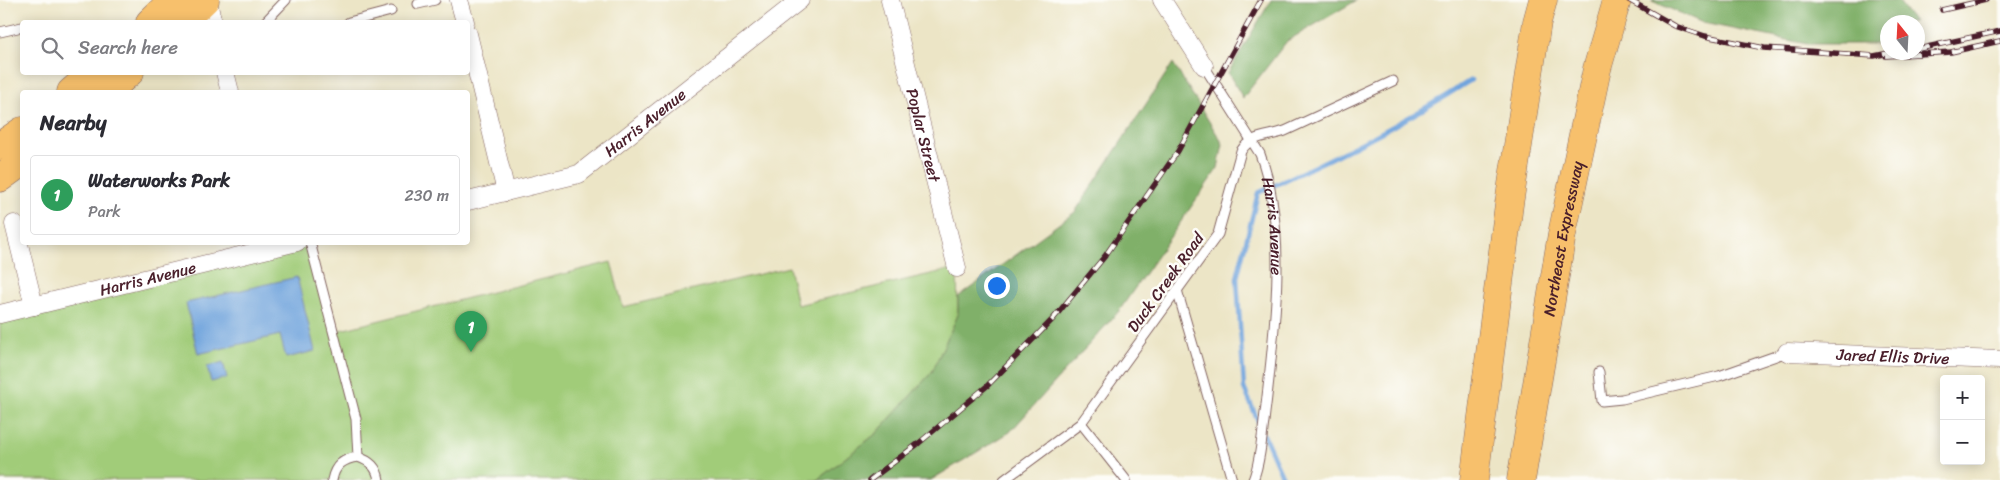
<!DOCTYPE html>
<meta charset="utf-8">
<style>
body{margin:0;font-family:Sriracha,sans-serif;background:#f2f2f3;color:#2b2b33}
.controls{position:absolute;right:15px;bottom:15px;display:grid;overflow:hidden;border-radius:5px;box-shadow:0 2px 12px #0003}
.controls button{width:45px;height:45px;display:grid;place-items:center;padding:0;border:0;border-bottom:1px solid #e1e1e2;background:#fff;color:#2b2b33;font:25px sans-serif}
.compass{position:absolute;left:1880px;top:15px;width:45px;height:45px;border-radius:50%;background:#fff;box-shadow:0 2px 12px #0003;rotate:342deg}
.you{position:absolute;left:996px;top:285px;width:18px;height:18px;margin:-12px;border:4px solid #fff;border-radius:50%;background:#1a73e8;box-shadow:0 0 0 8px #1a73e833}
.badge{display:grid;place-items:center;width:32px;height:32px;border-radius:50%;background:#0b8043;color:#fff;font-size:16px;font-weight:700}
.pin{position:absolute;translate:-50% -41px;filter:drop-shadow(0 1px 2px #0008)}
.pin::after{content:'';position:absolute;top:26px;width:18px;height:15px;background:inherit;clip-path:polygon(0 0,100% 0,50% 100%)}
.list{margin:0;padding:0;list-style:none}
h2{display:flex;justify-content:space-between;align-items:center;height:65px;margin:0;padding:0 20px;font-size:21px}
h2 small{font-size:16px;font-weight:400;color:#7c7c81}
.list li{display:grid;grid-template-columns:32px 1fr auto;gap:15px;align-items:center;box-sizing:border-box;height:80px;margin:0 10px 10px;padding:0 10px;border:1px solid #e1e1e2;border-radius:5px}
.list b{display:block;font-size:19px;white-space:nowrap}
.list p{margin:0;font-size:16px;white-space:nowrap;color:#7c7c81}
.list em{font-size:16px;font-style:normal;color:#7c7c81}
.icon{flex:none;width:28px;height:28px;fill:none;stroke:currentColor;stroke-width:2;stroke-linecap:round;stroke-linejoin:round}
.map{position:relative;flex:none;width:2000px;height:480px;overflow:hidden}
.search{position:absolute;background:#fff;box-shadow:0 2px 12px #0003;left:20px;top:20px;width:450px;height:55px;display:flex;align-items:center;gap:12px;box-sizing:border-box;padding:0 18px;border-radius:5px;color:#7c7c81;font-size:19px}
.panel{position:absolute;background:#fff;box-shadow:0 2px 12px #0003;left:20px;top:90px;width:450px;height:155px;border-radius:5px}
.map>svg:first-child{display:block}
.green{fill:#a1cc79;stroke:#767652}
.forest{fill:#80b069;stroke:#65684a}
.water{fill:#71a4dd;stroke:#5e6284}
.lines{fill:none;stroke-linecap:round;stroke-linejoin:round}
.stream{stroke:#71a4dd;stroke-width:4.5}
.service-casing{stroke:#836461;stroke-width:11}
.minor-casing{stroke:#836461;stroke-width:19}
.motorway-casing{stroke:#836461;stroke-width:29}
.service{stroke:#fff;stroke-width:9}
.minor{stroke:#fff;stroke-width:18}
.motorway{stroke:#f7c06c;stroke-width:28}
.rail-casing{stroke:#4a1f2b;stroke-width:5.5}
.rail{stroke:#fdfcf7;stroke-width:4;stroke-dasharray:11;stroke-linecap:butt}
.labels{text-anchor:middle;stroke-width:5;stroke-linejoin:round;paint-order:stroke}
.street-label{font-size:16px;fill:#4a1f2b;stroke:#fdfcf7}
</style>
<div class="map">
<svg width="2000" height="480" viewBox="0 0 2000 480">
<rect width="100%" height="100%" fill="#fdfcf7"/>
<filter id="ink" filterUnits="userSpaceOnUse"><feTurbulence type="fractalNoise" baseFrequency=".02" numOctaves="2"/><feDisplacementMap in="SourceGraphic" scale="10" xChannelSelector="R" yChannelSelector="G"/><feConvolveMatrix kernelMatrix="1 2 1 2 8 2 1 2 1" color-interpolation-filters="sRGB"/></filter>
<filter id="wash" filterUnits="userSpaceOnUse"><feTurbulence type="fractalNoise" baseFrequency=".0096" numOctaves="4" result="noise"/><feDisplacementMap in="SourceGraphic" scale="20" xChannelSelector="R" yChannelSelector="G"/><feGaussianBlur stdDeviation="1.12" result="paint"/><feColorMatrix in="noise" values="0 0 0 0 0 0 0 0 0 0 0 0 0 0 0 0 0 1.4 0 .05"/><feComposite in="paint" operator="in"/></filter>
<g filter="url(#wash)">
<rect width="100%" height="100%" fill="#ece5c6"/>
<!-- green -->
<path class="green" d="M310,242L333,332L611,262L623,307L789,267L797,305L957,268L958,315L932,372L877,433L817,480H0V314L297,243Z"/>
<!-- forest -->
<path class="forest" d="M1271,0H1357L1287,41L1243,98L1228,73Z
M1652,0H1898L1914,22H1888L1887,44H1807L1703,23L1652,1Z
M1173,63L1223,144L1218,168L1119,311L1010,432L931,480H817L877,433L932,372L958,315V297L1075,212Z"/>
<!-- water -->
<path class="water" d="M297,277L315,351L286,358L280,335L198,354L186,303Z
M223,362L227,378L211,382L207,367Z"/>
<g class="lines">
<!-- stream -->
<path class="stream" d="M1261,428L1244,388L1237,278L1258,193C1331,159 1403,124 1471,80
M1264,435L1284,480"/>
</g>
</g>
<g filter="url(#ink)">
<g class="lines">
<defs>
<g id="service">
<path d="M418,4L435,0"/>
<path d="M265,22L286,0"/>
<path d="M349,22L391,11"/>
<path d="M0,32L22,27"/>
<path id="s1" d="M1204,66L1260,154C1288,228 1275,328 1266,405C1263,426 1261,461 1253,480"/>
<path d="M310,242L356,419L358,457"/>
<path d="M1177,290L1232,480"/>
<path d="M1599,372L1602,401L1622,399L1719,376L1787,352"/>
<path d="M1081,423L1126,480"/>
<path d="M332,480C335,465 343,459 358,457C370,461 377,467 379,480"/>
<path d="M1004,480L1081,423L1218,234L1241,151C1251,135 1268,137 1285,131L1393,81"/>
</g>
<g id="minor">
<path d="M207,0L213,22"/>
<path d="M459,0L465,22"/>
<path id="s2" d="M890,0L957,268"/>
<path d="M1162,0L1204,66"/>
<path d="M468,34L506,192"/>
<path d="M225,72L230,92"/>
<path id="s3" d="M468,201L579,174L800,0"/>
<path d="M14,224L34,306"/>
<path id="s4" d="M0,314L297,242"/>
<path id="s5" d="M1787,352L2000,360"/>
</g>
<g id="motorway">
<path d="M150,22L173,0"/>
<path d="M182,22L205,0"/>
<path d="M71,92L94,72"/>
<path d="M107,92L130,72"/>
<path d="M0,146L22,131"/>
<path d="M0,178L22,162"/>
<path d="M1474,480L1509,204L1537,22L1543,0"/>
<path id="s6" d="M1521,480L1562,234L1597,69L1617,0"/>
</g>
</defs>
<!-- service casing -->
<use href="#service" class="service-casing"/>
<!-- minor casing -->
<use href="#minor" class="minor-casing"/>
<!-- motorway casing -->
<use href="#motorway" class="motorway-casing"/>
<!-- service -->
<use href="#service" class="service"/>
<!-- minor -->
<use href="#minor" class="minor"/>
<!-- motorway -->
<use href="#motorway" class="motorway"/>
<defs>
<path id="rail" d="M1629,0L1675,26L1705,36L1764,48L1874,56L1894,52
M1942,10L1986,0
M1918,49L2000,31
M1886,56L1951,52L2000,41
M870,480L919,443L987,386L1053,319L1105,256L1178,151L1261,0"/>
</defs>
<!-- rail casing -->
<use href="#rail" class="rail-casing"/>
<!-- rail -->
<use href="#rail" class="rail"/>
</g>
</g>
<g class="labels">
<!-- street labels -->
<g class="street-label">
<text dy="6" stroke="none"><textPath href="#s3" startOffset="198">Harris Avenue</textPath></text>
<text dy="6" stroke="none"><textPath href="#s2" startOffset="139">Poplar Street</textPath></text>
<text dy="6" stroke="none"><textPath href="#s1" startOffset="178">Harris Avenue</textPath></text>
<text dy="6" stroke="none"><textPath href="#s6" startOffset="245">Northeast Expressway</textPath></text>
<text dy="6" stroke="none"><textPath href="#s4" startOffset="152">Harris Avenue</textPath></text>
<text transform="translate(1165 282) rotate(-54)" y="6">Duck Creek Road</text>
<text dy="6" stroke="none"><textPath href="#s5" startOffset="106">Jared Ellis Drive</textPath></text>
</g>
</g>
</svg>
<div class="controls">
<button>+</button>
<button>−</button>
</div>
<svg class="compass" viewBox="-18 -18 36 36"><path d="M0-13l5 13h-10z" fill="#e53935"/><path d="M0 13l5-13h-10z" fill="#7c7c81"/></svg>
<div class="you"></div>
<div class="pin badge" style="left:471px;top:352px;background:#2e9e5b">1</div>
<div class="search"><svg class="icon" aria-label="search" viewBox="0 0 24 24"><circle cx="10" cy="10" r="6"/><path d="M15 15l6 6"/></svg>Search here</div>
<section class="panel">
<h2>Nearby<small></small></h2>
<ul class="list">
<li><span class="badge" style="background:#2e9e5b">1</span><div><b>Waterworks Park</b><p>Park</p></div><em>230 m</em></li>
</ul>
</section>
</div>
